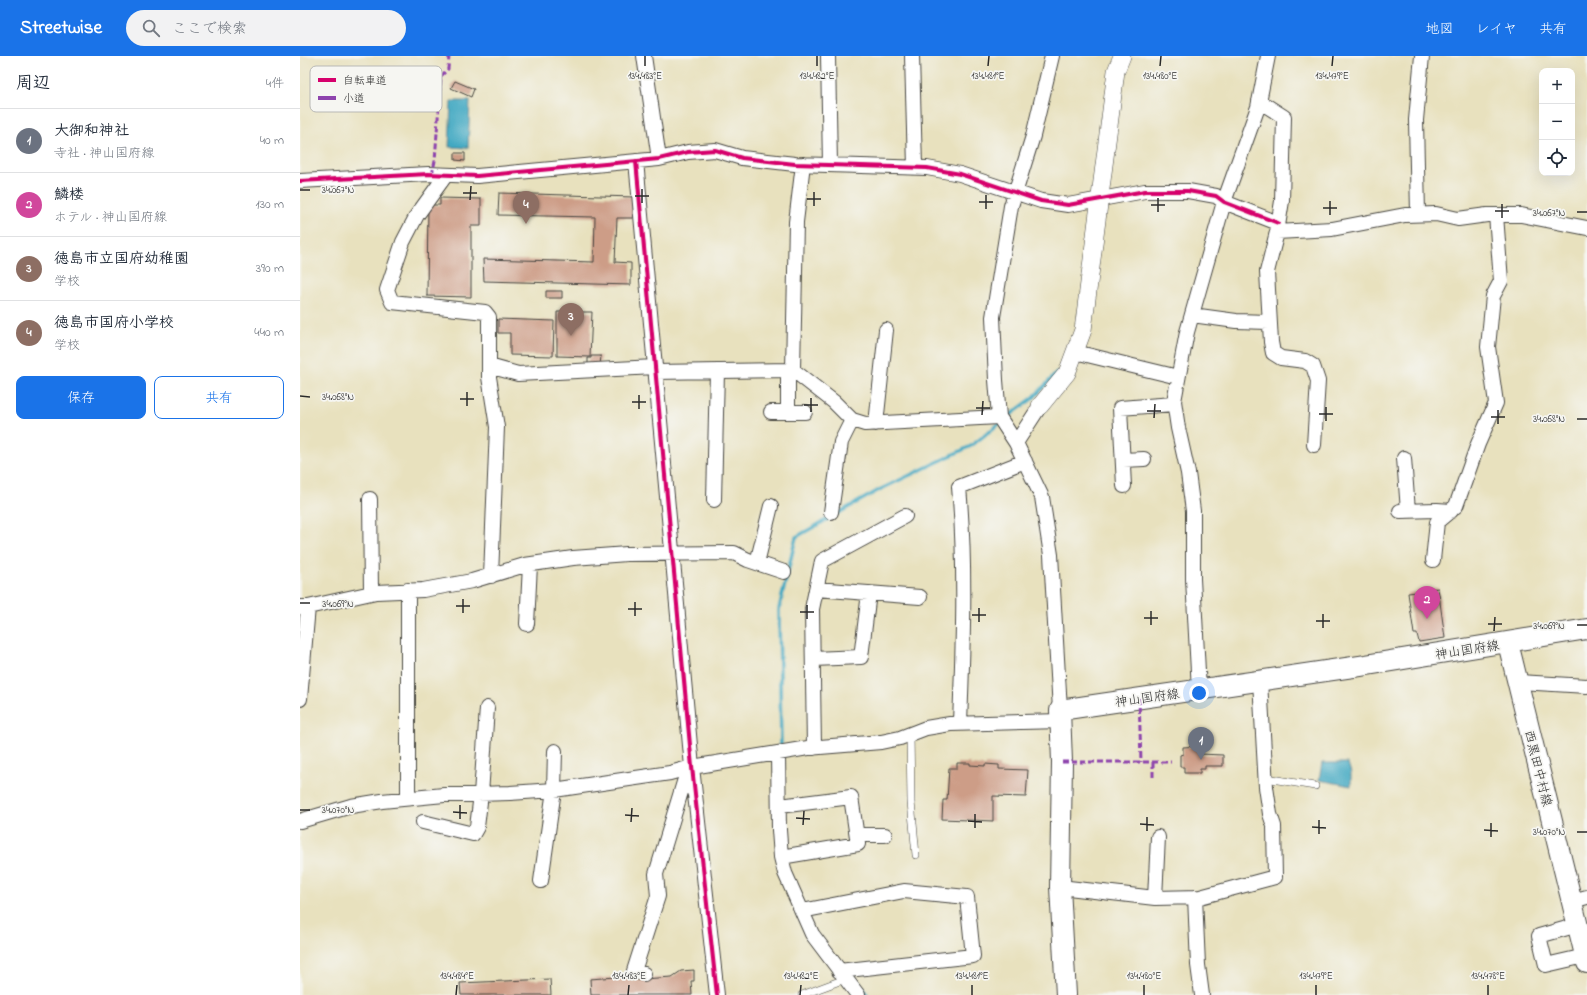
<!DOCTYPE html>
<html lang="ja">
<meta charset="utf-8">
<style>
body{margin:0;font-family:"Indie Flower","Klee One",sans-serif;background:#f2f2f3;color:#1f2937}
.controls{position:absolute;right:12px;top:12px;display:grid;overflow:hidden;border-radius:8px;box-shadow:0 4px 16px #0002}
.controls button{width:36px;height:36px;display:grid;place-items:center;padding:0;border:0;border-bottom:1px solid #e0e1e3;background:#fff;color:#1f2937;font:20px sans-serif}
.you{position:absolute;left:899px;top:637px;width:14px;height:14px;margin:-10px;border:3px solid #fff;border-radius:50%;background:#1a73e8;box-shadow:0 0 0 6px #1a73e833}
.badge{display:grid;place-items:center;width:26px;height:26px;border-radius:50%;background:#1a73e8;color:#fff;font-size:13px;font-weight:700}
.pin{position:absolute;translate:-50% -33px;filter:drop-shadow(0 1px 2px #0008)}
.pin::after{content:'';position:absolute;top:21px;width:14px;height:12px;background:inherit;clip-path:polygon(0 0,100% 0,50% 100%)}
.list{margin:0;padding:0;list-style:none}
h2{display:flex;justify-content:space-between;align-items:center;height:52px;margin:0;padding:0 16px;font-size:17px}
h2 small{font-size:13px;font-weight:400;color:#747a83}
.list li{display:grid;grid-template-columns:26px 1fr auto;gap:12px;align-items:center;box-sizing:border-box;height:64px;padding:0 16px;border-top:1px solid #e0e1e3}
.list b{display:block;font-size:15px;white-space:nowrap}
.list p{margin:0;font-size:13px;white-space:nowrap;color:#747a83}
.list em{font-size:13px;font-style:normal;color:#747a83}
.actions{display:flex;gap:8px;padding:12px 16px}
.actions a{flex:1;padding:9px 0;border:1px solid #1a73e8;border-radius:8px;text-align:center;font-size:14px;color:#1a73e8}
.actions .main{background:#1a73e8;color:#fff}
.icon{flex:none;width:22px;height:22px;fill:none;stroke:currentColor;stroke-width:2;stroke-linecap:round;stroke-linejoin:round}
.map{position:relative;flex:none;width:1287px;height:939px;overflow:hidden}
header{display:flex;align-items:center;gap:24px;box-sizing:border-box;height:56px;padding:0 20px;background:#1a73e8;color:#fff}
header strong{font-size:19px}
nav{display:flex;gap:22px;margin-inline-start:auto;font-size:14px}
.search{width:280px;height:36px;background:#f2f2f3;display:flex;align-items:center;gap:10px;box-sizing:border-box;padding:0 14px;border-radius:22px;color:#747a83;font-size:15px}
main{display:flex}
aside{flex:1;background:#fff}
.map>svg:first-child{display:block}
.water{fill:#42a9c2;stroke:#366a76}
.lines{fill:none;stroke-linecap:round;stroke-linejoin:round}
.stream{stroke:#42a9c2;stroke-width:3.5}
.building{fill:#cd9d87}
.service-casing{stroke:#474641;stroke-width:8}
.minor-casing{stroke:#474641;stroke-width:16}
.tertiary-casing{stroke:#474641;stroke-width:18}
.secondary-casing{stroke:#474641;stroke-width:22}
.service{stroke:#fff;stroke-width:7}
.minor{stroke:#fff;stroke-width:14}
.tertiary{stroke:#fff;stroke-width:17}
.secondary{stroke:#fff;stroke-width:20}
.quiet{stroke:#8e44ad;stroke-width:3;stroke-dasharray:6 3;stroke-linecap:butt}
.cycleway-casing{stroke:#f6f6f2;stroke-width:6}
.cycleway{stroke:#d6006c;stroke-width:4}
.ticks{fill:none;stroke:#2b2b2b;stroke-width:1.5}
.labels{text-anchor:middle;stroke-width:3.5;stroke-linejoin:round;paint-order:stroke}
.street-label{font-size:13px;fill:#2b2b2b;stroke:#f6f6f2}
.key{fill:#f6f6f2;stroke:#b9b9b6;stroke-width:1}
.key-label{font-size:11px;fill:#2b2b2b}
.ticks-label{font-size:10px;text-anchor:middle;fill:#2b2b2b;stroke:#f6f6f2;stroke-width:3.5;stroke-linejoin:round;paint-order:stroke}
</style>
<header>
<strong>Streetwise</strong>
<div class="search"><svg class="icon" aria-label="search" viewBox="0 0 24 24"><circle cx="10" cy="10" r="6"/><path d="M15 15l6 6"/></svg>ここで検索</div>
<nav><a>地図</a><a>レイヤ</a><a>共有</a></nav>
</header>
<main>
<aside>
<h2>周辺<small>4件</small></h2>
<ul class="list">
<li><span class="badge" style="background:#6b7280">1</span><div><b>大御和神社</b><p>寺社 · 神山国府線</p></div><em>40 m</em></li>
<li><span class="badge" style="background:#d1479c">2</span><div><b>鱗楼</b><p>ホテル · 神山国府線</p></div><em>130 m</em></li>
<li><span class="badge" style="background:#8d6e63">3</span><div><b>徳島市立国府幼稚園</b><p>学校</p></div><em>390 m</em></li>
<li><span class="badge" style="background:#8d6e63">4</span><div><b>徳島市国府小学校</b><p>学校</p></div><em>440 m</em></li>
</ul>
<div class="actions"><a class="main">保存</a><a>共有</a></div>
</aside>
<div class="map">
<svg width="1287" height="939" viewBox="0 0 1287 939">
<rect width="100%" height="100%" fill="#f6f6f2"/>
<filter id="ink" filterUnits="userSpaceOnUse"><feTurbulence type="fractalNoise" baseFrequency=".025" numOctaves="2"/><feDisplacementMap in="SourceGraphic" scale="8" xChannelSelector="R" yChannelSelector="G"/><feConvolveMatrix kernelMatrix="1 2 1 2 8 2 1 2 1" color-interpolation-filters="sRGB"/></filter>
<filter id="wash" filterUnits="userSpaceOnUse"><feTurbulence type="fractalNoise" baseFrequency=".012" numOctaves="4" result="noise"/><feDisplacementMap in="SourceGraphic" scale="16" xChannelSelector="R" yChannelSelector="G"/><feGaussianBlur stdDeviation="0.9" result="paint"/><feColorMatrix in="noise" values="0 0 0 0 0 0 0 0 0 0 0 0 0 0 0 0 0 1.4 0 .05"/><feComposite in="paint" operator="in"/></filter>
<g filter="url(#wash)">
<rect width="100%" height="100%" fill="#e8e1be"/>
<!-- water -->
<path class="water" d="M151,45H170L168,92L149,91Z
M1022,707H1048L1051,717V730L1019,724Z"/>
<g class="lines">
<!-- stream -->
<path class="stream" d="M705,363L733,342L757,317
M481,691L479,553L496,481L581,433L671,390L700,367
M553,921L565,935L567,939"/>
</g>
<g id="blocks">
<!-- building -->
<path class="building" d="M155,25L174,33L171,41L151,32Z
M155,97H165V105L155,104Z
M199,137L334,141L333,162H317L315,206L331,207V229L184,225L183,203L294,206L295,161L198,159Z
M140,142L181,143V170H171V241L127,240L128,149H140Z
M246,235H262V242H246Z
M257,256H292L290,301L257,300Z
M198,263L254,265L253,300L210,299V277H198Z
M291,300H301L300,309H288V302H291Z
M1138,532L1145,582L1119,586L1117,578H1114L1108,537L1116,536L1118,549L1126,548L1124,534Z
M899,690V698L923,699V710H905V713H900V717H884V711H880V699L883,698V691Z
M657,707H670V709L685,710V708L699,709V713L728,714L726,741L693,740V765L642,763L643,744H647L649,712H657Z
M394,914V925H391L392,939H291L290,923L329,920V924L372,921L381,915Z
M250,923L251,939H161L160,927Z"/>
</g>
</g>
<g filter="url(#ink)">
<use href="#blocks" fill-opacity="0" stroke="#474641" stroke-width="1"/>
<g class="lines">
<defs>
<path id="service" d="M610,678L611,746L616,799
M965,722L1015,730
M502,939L545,923"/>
<path id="minor" d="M344,0L359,103
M528,0L530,109
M612,0L615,111
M959,45L984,61L982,145L977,176L967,216L971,286L973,297L981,302L1005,305L1013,310L1018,325L1014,389
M336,105L392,711L417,939
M146,119L117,159L103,186L87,234L92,246L185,256L189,261V321L197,371L191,520
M0,125L128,118L177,120L359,103L388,96L415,94L442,102L495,108L627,112L660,118L741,145L768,149L845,135H888L916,140L924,146L978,167
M1118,158L1116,64L1122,0
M977,176L1032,173L1105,159L1136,158L1158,163L1187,159H1221L1287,172
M892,259L936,265L969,266
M775,296L878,321
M189,310L218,318L355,311
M355,316L493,314L534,346L552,364L565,368L699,361
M740,350L716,387L742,441L751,499L760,654
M471,356H505
M488,356V322L493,314L496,166L503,108
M576,368L586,274
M716,387L699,361L696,324L693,261L711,150L733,80L752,0
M1104,402L1108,455
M823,404L844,403
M824,430L820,352L874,348
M70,443L71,536
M414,444L417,315
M1100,455L1137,454L1151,455
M531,456L541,386L552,364
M1133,504L1137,466L1156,450L1178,388L1196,347L1188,291L1193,240L1201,225L1196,159
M457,507L471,450
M516,533L620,541
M0,551H8L76,536L123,534L172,525L225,509L273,502L327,498L434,497L448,504L484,516
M227,568L230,509
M513,603L561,601L569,537
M1218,626L1287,630
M899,634L893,523V455L888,417L878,372L874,345L887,276L924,146L958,51L968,0
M0,643L8,551
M660,667C663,589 666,510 659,431L725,405
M514,692L512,553L522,505L605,460
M478,697L479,774L481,801L485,817L512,878L558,939
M108,742V534
M480,750L551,741L558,788L481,801
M0,765L51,750L82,745L144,739L210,737L254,734L370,717L392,711L478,697L508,692L581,686L600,682L626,672L650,668L762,665
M123,766L173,778L177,771L181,738L187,652
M557,779H585
M241,825L254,734L255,695
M760,831L855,842L900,841L975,821L974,770L970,758L966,731L960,625
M895,841L898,909L902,939
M855,842L858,781
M1272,845L1287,841
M502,855L604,835L667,841L673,900L539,915
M1278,869L1239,880L1246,909L1285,900
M344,918L334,915L358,840L356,818L384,726L392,711"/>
<path id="tertiary" d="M740,350L767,317L783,274L816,15L822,0"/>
<path id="secondary" d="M1208,587L1287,907
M766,939L760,831L762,706L760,654L1060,610L1287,573"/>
</defs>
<!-- service casing -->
<use href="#service" class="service-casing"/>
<!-- minor casing -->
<use href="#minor" class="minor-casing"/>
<!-- tertiary casing -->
<use href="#tertiary" class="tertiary-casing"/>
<!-- secondary casing -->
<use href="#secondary" class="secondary-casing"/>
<!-- service -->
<use href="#service" class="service"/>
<!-- minor -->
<use href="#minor" class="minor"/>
<!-- tertiary -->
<use href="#tertiary" class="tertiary"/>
<!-- secondary -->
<use href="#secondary" class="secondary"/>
<!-- quiet -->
<path class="quiet" d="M132,119L135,105L141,20L148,13L149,0
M839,642L841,706
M762,706H871
M853,706V723"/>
<defs>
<path id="cycleway" d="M336,105L392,711L417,939
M0,125L128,118L177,120L359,103L388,96L415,94L442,102L495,108L627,112L660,118L741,145L768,149L845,135H888L916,140L924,146L978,167"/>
</defs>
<!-- cycleway casing -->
<use href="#cycleway" class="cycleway-casing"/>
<!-- cycleway -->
<use href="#cycleway" class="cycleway"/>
</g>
</g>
<!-- ticks -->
<path class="ticks" d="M345,10V0M517,10V0M688,10L689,0M860,10L861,0M1032,10L1033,0M0,134H10M163,137H177M335,140H349M507,143H521M170,144L171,130M679,146H693M342,147V133M851,149H865M514,150V136M1023,152H1037M686,153V139M1195,155H1209M858,156V142M1277,156H1287M1030,159V145M1202,162V148M0,340L10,341M160,343H174M332,346H346M504,349H518M167,350V336M676,352H690M339,353V339M847,355H861M511,356V342M1019,358H1033M682,359L683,345M1191,361H1205M854,362L855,348M1277,363H1287M1026,365V351M1198,368V354M0,547H10M156,550H170M328,553H342M500,556H514M163,557V543M672,559H686M335,560V546M844,562H858M507,563V549M1016,565H1030M679,566V552M1188,568H1202M851,569V555M1277,569H1287M1023,572V558M1194,575L1195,561M0,754H10M153,756L167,757M325,759L339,760M496,762L510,763M160,763V749M668,765L682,766M331,766L332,752M840,768L854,769M503,769L504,755M1012,771L1026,772M675,772V758M1184,774L1198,775M847,775V761M1277,776H1287M1019,778V764M1191,781V767M156,939L157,929M328,939L329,929M500,939L501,929M672,939V929M844,939V929M1016,939V929M1188,939V929"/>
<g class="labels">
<!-- street labels -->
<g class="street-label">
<text transform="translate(1167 593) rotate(-9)" y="5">神山国府線</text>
<text transform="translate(847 641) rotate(-8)" y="5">神山国府線</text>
<text transform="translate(1239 712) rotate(76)" y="5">西黒田中村線</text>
</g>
</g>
<!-- legend -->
<rect x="10" y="10" width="132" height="46" rx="6" class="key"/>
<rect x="18" y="22" width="18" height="4" fill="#d6006c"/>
<rect x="18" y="40" width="18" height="4" fill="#8e44ad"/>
<g class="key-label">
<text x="43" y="28">自転車道</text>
<text x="43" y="46">小道</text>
</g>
<g class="ticks-label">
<text x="345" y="23">134.483°E</text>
<text x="517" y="23">134.482°E</text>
<text x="688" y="23">134.481°E</text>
<text x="860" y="23">134.480°E</text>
<text x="1032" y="23">134.479°E</text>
<text x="38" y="137">34.067°N</text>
<text x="1249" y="160">34.067°N</text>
<text x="38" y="344">34.068°N</text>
<text x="1249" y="366">34.068°N</text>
<text x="38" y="551">34.069°N</text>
<text x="1249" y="573">34.069°N</text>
<text x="38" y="757">34.070°N</text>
<text x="1249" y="779">34.070°N</text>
<text x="157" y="923">134.484°E</text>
<text x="329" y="923">134.483°E</text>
<text x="501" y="923">134.482°E</text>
<text x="672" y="923">134.481°E</text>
<text x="844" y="923">134.480°E</text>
<text x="1016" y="923">134.479°E</text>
<text x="1188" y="923">134.478°E</text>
</g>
</svg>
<div class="controls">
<button>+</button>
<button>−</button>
<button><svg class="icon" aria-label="locate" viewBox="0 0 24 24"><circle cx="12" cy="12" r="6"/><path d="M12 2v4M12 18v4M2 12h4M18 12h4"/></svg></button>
</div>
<div class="you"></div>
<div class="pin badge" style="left:901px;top:704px;background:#6b7280">1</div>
<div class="pin badge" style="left:1127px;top:563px;background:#d1479c">2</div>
<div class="pin badge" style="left:271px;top:280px;background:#8d6e63">3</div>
<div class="pin badge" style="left:226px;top:168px;background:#8d6e63">4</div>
</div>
</main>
